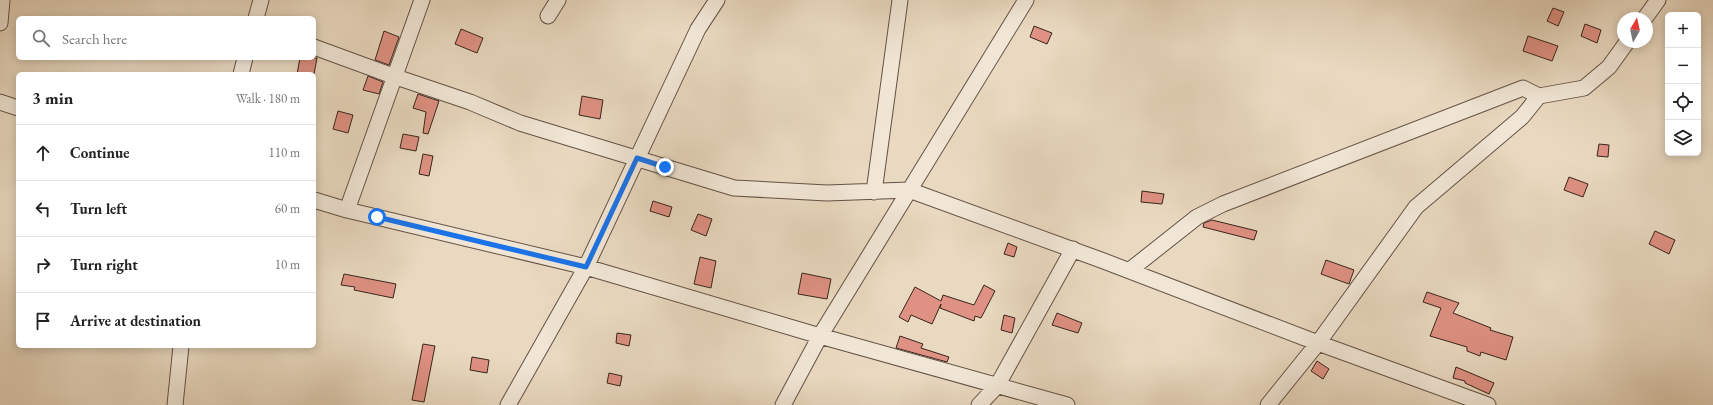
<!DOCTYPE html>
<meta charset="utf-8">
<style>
body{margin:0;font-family:"EB Garamond",serif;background:#f6f6f6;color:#222}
.controls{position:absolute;right:12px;top:12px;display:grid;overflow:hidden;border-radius:6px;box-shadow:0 2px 10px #0003}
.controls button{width:36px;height:36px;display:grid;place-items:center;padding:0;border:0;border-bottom:1px solid #e0e0e0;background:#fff;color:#222;font:20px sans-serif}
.compass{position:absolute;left:1617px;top:12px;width:36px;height:36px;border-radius:50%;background:#fff;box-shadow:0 2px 10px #0003;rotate:9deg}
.stop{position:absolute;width:12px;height:12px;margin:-9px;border:3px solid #1a73e8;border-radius:50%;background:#fff}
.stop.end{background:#1a73e8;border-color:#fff;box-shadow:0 1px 4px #0008}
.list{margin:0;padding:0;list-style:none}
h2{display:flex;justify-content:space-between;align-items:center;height:52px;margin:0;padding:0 16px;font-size:17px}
h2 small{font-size:13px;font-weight:400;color:#767676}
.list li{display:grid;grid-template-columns:26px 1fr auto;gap:12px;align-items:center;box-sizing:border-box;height:56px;padding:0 16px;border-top:1px solid #e0e0e0}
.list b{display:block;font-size:15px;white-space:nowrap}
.list em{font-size:13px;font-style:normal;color:#767676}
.icon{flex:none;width:22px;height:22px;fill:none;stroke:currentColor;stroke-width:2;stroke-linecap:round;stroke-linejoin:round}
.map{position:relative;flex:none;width:1713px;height:405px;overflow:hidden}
.search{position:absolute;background:#fff;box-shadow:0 2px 10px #0003;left:16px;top:16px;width:300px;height:44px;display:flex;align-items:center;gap:10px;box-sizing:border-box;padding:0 14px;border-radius:6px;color:#767676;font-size:15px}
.panel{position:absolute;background:#fff;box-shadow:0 2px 10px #0003;left:16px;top:72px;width:300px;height:276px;border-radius:6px}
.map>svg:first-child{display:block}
.building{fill:#df9183;stroke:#38251c}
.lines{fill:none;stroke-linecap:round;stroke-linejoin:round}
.minor-casing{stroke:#645245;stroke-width:17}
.minor{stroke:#f1e6d6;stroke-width:15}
.route{stroke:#1a73e8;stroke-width:5}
</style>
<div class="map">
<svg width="1713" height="405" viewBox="0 0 1713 405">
<rect width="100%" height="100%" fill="#e9d9c0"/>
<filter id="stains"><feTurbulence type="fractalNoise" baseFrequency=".005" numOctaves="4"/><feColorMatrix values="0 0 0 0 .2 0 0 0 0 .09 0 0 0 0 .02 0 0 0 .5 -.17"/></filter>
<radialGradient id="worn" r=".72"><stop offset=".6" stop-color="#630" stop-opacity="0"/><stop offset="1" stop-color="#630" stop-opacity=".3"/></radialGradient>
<!-- building -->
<path class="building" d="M1553,8L1564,12L1558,26L1547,21Z
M1585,24L1601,30L1597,43L1581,36Z
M1034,26L1052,33L1047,44L1030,37Z
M461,29L483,38L477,53L455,44Z
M384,31L399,37L389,65L375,60Z
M1528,36L1558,46L1552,61L1523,51Z
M300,58H317L314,74H297Z
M368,76L383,82L379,94L363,90Z
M418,94L439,101L428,134L423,133L426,112L413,108Z
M582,96L603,100L600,119L579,115Z
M338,111L353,115L348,133L333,129Z
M403,134L419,137L416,151L400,148Z
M1599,144L1609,145L1608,157L1597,156Z
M423,154L433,156L429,176L419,174Z
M1569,177L1588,184L1583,197L1564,190Z
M1142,191L1164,194L1162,204L1141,202Z
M653,201L672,207L669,217L650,211Z
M698,214L712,219L706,236L691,230Z
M1212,220L1257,231L1254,240L1203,227L1204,223Z
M1655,231L1675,240L1669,254L1649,244Z
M1008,243L1017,247L1014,257L1004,254Z
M700,257L716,261L711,288L694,284Z
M1326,260L1354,270L1349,284L1321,274Z
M802,273L831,279L827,299L798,294Z
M344,274L396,284L393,298L354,290L355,287L341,285Z
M984,285L995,291L981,318L975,316L974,321L940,308L941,304L932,324L911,315L908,322L899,317L915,287L941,301L943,295L974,305Z
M1427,292L1459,303L1453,313L1491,328L1490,330L1513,337L1506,360L1481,352L1480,356L1467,351V347L1430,336L1441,308L1423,302Z
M1057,313L1082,323L1078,333L1052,325Z
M1004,315L1015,318L1012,333L1001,330Z
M617,333L631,335L629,346L616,343Z
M900,336L923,344L921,348L949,357L947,362L896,348Z
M423,344L435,346L424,402L412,400Z
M472,357L489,360L487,373L470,370Z
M1317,361L1329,369L1323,379L1311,371Z
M1456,367L1494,383L1489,394L1465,383V381L1453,378Z
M609,373L622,376L620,386L607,383Z"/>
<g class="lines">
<defs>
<path id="minor" d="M548,16L558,0
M256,18L261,0
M1645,18L1658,0
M0,23L2,0
M314,47L393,76L470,102L520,123L734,188L827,193L909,190L1101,260L1318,343L1488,405
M241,74L245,58
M0,102L18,108
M874,192L900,0
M314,200L347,210L586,267L820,336L1067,405
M347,210L422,0
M1130,270L1197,217L1223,204L1523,88L1539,96
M175,405L181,346
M508,405L586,267L698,29L717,0
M783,405L820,336L1026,0
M979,405L997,386L1073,249
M1268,405L1318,343L1416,207L1522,117L1539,96L1584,88L1609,67L1627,42"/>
</defs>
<!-- minor casing -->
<use href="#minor" class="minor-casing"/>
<!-- minor -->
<use href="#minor" class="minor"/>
</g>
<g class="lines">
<!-- route -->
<path class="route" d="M377,217L586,267L637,158L665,167"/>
</g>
<rect width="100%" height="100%" filter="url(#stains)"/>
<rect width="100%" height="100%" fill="url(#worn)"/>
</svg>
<div class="controls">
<button>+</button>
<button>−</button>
<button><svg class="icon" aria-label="locate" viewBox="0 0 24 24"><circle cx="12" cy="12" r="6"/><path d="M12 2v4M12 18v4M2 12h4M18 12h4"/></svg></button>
<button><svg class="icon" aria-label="layers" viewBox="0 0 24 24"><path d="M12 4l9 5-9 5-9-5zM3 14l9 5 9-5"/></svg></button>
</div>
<svg class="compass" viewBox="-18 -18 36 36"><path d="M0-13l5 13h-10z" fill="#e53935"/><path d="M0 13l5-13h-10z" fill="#767676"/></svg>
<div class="stop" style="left:377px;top:217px"></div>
<div class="stop end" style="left:665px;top:167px"></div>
<div class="search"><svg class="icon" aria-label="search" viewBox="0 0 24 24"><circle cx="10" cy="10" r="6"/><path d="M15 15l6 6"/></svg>Search here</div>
<section class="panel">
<h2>3 min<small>Walk · 180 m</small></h2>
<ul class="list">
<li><svg class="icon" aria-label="ahead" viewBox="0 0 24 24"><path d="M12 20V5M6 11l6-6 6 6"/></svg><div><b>Continue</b></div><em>110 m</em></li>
<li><svg class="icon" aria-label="left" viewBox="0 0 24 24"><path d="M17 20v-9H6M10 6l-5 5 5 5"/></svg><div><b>Turn left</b></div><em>60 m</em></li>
<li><svg class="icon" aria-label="right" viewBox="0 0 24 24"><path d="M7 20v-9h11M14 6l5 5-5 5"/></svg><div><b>Turn right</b></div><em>10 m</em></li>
<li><svg class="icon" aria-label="arrive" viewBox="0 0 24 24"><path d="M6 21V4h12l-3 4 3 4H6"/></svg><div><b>Arrive at destination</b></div></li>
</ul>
</section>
</div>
